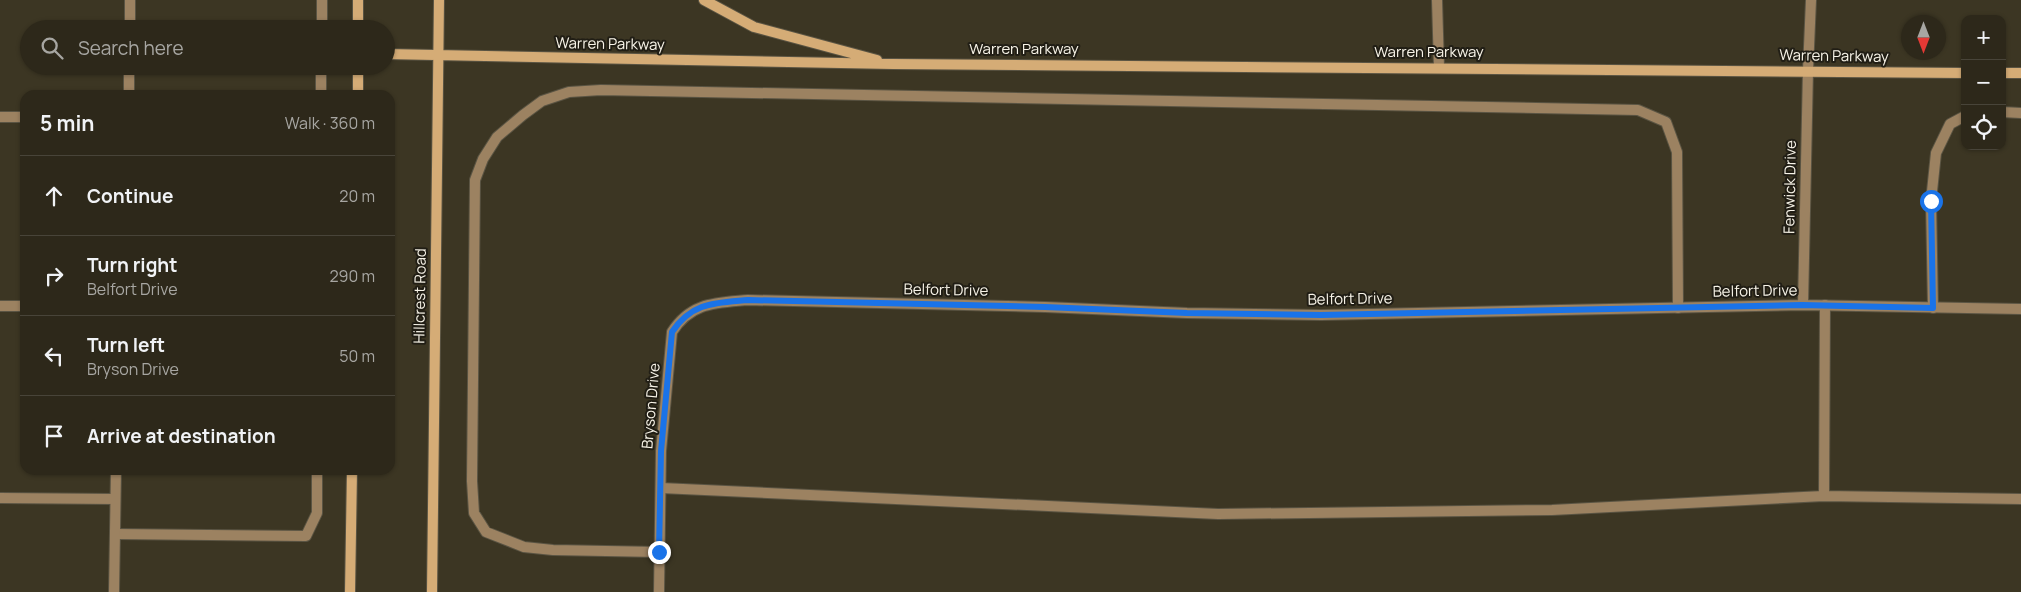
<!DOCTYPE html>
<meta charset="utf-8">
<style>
body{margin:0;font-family:Manrope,sans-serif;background:#353023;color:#f1f3f6}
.controls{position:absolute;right:15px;top:15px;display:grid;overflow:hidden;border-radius:10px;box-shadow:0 1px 4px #0004}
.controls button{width:45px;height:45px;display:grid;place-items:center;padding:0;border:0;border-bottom:1px solid #484439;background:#2d281a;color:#f1f3f6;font:25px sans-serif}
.compass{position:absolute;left:1901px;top:15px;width:45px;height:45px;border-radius:50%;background:#2d281a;box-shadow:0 1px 4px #0004;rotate:180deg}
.stop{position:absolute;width:15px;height:15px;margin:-11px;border:4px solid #1a73e8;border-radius:50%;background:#fff}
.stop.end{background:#1a73e8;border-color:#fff;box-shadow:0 1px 5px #0008}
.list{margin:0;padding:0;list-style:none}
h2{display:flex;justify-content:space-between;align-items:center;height:65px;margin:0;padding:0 20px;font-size:21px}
h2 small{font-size:16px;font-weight:400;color:#a7a6a2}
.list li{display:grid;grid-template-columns:32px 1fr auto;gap:15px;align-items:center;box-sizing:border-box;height:80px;padding:0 20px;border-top:1px solid #484439}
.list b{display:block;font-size:19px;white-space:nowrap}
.list p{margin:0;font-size:16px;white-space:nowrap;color:#a7a6a2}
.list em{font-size:16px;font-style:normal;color:#a7a6a2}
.icon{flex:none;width:28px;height:28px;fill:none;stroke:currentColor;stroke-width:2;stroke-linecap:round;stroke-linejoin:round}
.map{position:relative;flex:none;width:2021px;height:592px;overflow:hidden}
.search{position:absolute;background:#2d281a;box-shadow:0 1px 4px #0004;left:20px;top:20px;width:375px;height:55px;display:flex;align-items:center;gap:12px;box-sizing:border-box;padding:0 18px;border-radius:28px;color:#a7a6a2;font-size:19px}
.panel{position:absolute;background:#2d281a;box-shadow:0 1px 4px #0004;left:20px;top:90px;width:375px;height:385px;border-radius:15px}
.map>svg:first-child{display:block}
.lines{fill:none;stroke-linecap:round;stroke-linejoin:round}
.service-casing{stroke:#5a5443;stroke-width:12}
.minor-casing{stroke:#5a5443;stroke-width:12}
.secondary-casing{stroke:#5a5443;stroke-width:12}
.service{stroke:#9c8261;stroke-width:10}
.minor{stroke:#9c8261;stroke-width:10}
.secondary{stroke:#d5ac76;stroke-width:10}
.route{stroke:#1a73e8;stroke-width:6}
.labels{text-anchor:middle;stroke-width:4;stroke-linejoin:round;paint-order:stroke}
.street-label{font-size:15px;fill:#f8f4e8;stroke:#211e15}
</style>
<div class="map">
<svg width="2021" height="592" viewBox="0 0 2021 592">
<rect width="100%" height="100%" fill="#3c3623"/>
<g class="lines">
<defs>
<path id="service" d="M1437,0L1439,67
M322,29V0
M1808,70L1811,0
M321,95V66
M2002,112L2021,113
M1825,305L1824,496L2021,499
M0,306H25
M1933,308L1931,201L1936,153L1950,124L1965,116
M661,488L1218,514L1552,510L1824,496
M115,534L306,536L317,513V470
M659,552L553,550L524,547L486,532L474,513L472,481L475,180L483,159L497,137L523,115L542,101L569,92L601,90L1638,110L1666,122L1677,152L1678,308"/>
<path id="minor" d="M130,29V0
M129,95V66
M0,117H25
M1803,305L1808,70
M0,498L115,499
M114,592L116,470
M659,592L661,451L672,332C691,302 716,303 748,300L1045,307L1187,313L1321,315L1803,305L2021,309"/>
<path id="secondary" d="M704,0L754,27L877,60
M358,29V0
M386,54L893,64L1965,73
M2002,73H2021
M358,95V66
M350,592L352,470
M432,592L439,0"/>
</defs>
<!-- service casing -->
<use href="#service" class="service-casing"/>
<!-- minor casing -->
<use href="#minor" class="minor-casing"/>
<!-- secondary casing -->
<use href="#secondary" class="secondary-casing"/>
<!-- service -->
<use href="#service" class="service"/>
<!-- minor -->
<use href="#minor" class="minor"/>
<!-- secondary -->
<use href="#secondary" class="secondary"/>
</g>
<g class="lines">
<!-- route -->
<path class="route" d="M659,552L661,451L672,332C692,302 715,303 748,300L1045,307L1187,313L1321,315L1802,305L1933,308L1931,201"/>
</g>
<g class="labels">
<!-- street labels -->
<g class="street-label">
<text transform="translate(610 44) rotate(1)" y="5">Warren Parkway</text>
<text x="1024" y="54">Warren Parkway</text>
<text x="1429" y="57">Warren Parkway</text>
<text transform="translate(1834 56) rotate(1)" y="5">Warren Parkway</text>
<text transform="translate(1790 187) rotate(-89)" y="5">Fenwick Drive</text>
<text transform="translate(946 290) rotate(1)" y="5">Belfort Drive</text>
<text transform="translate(1755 291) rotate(-1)" y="5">Belfort Drive</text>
<text transform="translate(420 296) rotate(-89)" y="5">Hillcrest Road</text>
<text transform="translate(1350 299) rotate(-1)" y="5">Belfort Drive</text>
<text transform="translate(651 406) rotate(-85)" y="5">Bryson Drive</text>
</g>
</g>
</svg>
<div class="controls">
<button>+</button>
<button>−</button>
<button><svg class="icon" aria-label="locate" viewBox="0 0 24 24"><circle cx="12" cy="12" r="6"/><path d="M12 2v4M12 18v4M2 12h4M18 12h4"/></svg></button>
</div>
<svg class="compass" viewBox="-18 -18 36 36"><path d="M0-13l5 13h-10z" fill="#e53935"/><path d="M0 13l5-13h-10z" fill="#a7a6a2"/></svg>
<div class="stop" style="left:1931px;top:201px"></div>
<div class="stop end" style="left:659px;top:552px"></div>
<div class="search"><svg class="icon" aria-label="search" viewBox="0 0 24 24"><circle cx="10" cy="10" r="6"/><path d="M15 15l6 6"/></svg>Search here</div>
<section class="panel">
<h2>5 min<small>Walk · 360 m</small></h2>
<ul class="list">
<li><svg class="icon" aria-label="ahead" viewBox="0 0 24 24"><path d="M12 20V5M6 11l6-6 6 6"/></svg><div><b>Continue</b></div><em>20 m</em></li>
<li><svg class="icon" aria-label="right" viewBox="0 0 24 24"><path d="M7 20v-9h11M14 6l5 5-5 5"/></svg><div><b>Turn right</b><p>Belfort Drive</p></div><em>290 m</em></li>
<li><svg class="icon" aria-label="left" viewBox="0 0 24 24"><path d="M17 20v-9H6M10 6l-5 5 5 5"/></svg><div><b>Turn left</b><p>Bryson Drive</p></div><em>50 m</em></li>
<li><svg class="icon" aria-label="arrive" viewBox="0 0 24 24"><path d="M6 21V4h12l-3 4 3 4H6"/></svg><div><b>Arrive at destination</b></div></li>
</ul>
</section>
</div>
